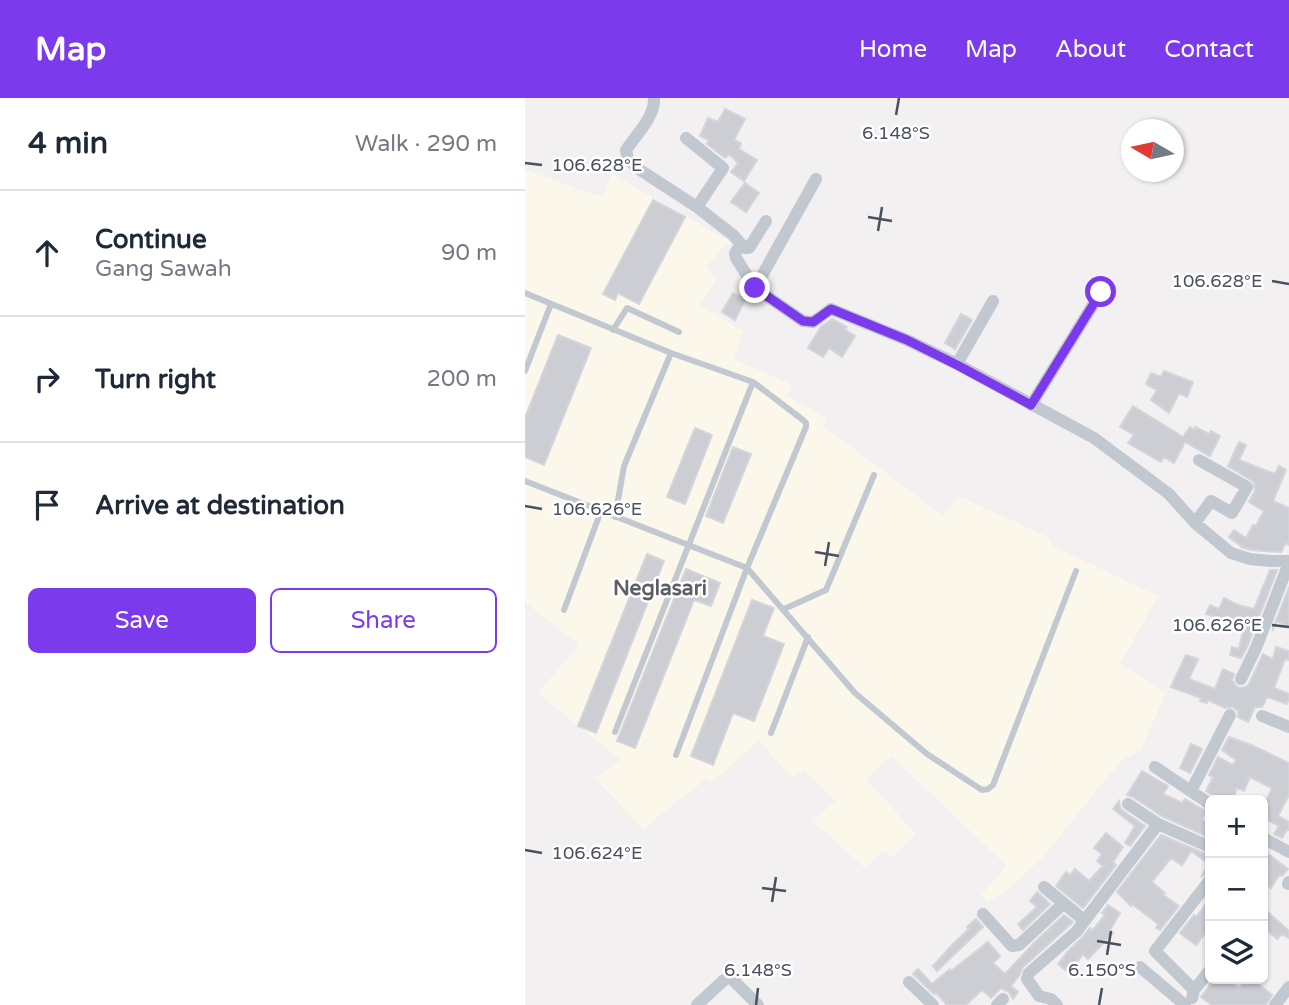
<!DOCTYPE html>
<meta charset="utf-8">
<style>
body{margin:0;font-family:"Varela Round",sans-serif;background:#f6f6f7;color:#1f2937}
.controls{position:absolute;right:21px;bottom:21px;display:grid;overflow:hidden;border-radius:10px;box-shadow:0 2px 5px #0004}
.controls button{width:63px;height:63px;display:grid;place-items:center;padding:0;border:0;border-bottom:2px solid #e0e1e3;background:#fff;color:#1f2937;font:35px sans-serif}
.compass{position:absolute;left:596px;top:21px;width:63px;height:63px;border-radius:50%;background:#fff;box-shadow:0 2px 5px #0004;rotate:279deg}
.stop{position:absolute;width:21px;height:21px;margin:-16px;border:5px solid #7c3aed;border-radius:50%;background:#fff}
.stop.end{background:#7c3aed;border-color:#fff;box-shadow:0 2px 7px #0008}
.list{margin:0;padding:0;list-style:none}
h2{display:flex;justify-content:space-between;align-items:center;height:91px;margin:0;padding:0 28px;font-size:30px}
h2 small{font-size:23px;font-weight:400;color:#747a83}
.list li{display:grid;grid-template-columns:46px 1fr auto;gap:21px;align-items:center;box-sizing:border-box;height:126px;padding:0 28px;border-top:2px solid #e0e1e3}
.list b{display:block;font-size:26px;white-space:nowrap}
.list p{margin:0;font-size:23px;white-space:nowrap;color:#747a83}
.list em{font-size:23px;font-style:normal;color:#747a83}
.actions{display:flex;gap:14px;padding:21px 28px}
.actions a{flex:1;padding:16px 0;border:2px solid #7c3aed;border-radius:10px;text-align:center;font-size:24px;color:#7c3aed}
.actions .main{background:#7c3aed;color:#fff}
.icon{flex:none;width:38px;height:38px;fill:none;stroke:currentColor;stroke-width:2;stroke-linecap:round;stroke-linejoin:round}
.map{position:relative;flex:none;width:764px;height:907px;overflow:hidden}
header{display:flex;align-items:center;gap:42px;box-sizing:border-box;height:98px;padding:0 35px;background:#7c3aed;color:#fff}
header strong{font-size:33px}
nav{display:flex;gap:38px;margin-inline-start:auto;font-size:24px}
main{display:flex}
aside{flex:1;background:#fff}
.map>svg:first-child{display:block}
.commercial{fill:#fbf8eb}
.building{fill:#cdced4;stroke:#d4d5da;stroke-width:2}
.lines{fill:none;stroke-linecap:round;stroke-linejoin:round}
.lane{stroke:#c1c8d0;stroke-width:6}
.street{stroke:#c1c8d0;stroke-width:12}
.route{stroke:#7c3aed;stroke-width:9}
.ticks{fill:none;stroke:#49515c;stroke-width:2.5}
.labels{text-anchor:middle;stroke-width:5;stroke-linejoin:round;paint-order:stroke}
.quarter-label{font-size:21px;font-weight:bold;fill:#5d5f64;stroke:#fff}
.ticks-label{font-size:18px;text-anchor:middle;fill:#49515c;stroke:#fff;stroke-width:5;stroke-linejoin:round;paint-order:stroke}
</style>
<header>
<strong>Map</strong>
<nav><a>Home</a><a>Map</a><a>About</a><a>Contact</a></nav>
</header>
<main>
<aside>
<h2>4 min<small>Walk · 290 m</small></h2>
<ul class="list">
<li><svg class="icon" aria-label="ahead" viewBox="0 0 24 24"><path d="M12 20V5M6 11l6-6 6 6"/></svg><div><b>Continue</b><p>Gang Sawah</p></div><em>90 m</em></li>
<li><svg class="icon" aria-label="right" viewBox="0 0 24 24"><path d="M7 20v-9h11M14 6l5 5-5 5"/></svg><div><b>Turn right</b></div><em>200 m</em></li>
<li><svg class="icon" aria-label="arrive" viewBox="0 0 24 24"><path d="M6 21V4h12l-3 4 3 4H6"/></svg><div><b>Arrive at destination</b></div></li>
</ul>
<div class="actions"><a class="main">Save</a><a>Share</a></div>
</aside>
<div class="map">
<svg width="764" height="907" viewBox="0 0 764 907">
<rect width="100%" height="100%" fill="#f2f0f0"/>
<!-- commercial -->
<path class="commercial" d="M0,72L77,99L87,76L204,143L181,169L192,180L174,206L218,233L208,261L268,287L262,298L303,320L298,328L418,418L433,398L523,439L528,448L633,498L595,566L641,595L616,652L596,663L515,762L484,790L464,804L456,797L482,768L366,658L341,681L391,736L368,759L358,752L340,770L288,723L310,703L279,672L267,680L234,642L186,685L181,681L118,731L70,680L95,662L13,595L54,547L0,504Z"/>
<!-- building -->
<path class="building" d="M200,11L220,21L209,42L216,45L214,51L232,62L219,83L206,74L213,65L204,56L200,60L182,46L184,42L175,38L183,20L193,24Z
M220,85L234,95L221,114L206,104Z
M128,102L160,119L114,206L93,195L90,202L78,196Z
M208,195L220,202L210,222L197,214Z
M436,216L447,222L430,251L420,245Z
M307,221L322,229L320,232L330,238L317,259L304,250L298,259L283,250L296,229Z
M33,237L66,250L19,367L0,359V320Z
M639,273L668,284L662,299L654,295L644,315L626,302L632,292L621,286L626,275L636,279Z
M608,308L658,339L665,329L669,332L670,329L684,336L686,333L695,338L685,358L660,344L649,365L639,359L636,364L603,345L609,337L595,329Z
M170,330L187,337L160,406L142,399Z
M714,344L721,347L714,362L750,376L754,368L761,372L748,403L764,410V447L761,445L756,454L727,452L716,449V448L704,439L709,432L721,440L728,427L731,428L739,413L724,404L730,393L729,384L703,368Z
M208,349L226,356L198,425L181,418Z
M122,456L139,463L71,635L53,628Z
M161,471L195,485L186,508L169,502L110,650L92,643Z
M745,472H752L723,547L716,560L705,557L707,549L714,551L718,533L698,522L681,516L685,507L694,511L699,500L713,507L729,511Z
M764,489V529L752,523L747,533Z
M227,502L249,510L238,538L259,546L229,623L208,615L188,667L166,658Z
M751,549L764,553V562L760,561L749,590L764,596V600L762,606L742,599L737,609H730L723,624L713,619V613L708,609L700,610L683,602L682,605L675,603L676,600L646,589L661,557L673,561L664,581L690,591L698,571L709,576L707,582L712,589L717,590L723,588L738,556L748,561Z
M704,639L726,647L764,665V697L753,718L764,724V732H762L757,740L749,736L754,728L738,720V704L740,705L747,690L725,679L719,693L712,690L708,701L703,699L701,702H696L681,693L688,679L684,677L693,659L708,667L711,662L697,652Z
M666,646L677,651L665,675L655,670Z
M617,673L643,688L638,696L657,705L660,701L680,713L677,722L685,727V731L681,738L637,718L608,699L602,697Z
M594,703L595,709L598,713L620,728L605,748L600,745L610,728L588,711Z
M581,735L598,749L588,764L591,767L558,810L531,788L541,774L545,777L550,771L564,783L578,768L572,763L577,756L569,750Z
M636,737L685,758V773L681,774L676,779L684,766L666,753L657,767L646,760L627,784L640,795L638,797L654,808L635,832L631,830L633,826L607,806L606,808L592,794Z
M738,752L763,771L757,778L755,776L746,790L738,784L744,773L738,769Z
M512,794L525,806L498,832L493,826L512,809L505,803Z
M685,796V836L682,833L671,847L655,835L669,817L671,819L684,802L682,800Z
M583,807L595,815L585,832L588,835L563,861L558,856L544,875L533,866L544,852L557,840L565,830L567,833L580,817L577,815Z
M742,813L764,833V840L757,836L752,841L738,829V818Z
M539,817L548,824L498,869L494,878L486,888L493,894L488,901L484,894L476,890L466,900L457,892L441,907H422L411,895L409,896L388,876L393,871L407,886L425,871L426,873L463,844L475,858L468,865L480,876L509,845Z
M451,821L458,829L412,873L408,868L427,847L444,831L442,829Z
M689,881H702L714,890L722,881H728L747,897L741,907H687L676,899Z"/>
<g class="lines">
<!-- lane -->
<path class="lane" d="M0,195L146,255L228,284
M88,232L102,210L154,234
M0,273L26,206
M0,383L222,470L151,657
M90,419L99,368L146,255
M259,511L301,492L349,377
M39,512L76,413
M90,634L228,284L278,322L281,325V329L222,470L330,595L402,656L457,692L463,691L468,687L551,473
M246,635L283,539"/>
<!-- street -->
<path class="street" d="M129,0C130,19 111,37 101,52L103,61L112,70L172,109L208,137L216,146L210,155L211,160L230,190L278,223L288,224L306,211L382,242L432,266L569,340L644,396L670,425L706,455L725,461L745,463H764
M161,40L198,70L172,109
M216,146L220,150H224L241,123
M230,190L291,81
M432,266L468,203
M506,307L576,194
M670,425L686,403L707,415L722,389L674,362
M716,581L731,550L764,465
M737,618L764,629
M630,669L685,706
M666,693L705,617
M603,706L633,726L685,749
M738,740L764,754
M763,786L764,784
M519,789L559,822
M458,816L487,848L494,847L538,806
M615,869L660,907
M384,884L408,907
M669,892L630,853L685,782
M667,900L669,892L685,872
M172,907L199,882L204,880L208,882L233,907
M472,907L478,901
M532,907L526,901L514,898L502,881L504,875L551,834L633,726
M750,907L764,889"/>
</g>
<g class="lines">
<!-- route -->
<path class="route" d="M230,190L278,223L288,224L306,211L382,242L432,267L506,307L576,194"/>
</g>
<!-- ticks -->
<path class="ticks" d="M371,17L374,0M0,65L17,67M343,119L367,123M353,133L357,109M747,183L764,186M0,408L17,411M290,454L314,458M300,468L304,444M747,527L764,529M0,752L17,755M237,790L261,793M247,804L251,779M572,843L596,847M582,857L586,833M231,907L233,890M574,907L577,890"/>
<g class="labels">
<!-- quarter labels -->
<g class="quarter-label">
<text x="135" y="497">Neglasari</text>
</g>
</g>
<g class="ticks-label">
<text x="371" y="41">6.148°S</text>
<text x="72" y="73">106.628°E</text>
<text x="692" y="189">106.628°E</text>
<text x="72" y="417">106.626°E</text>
<text x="692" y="533">106.626°E</text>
<text x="72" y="761">106.624°E</text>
<text x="233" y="878">6.148°S</text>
<text x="577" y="878">6.150°S</text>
</g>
</svg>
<div class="controls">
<button>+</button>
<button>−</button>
<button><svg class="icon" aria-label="layers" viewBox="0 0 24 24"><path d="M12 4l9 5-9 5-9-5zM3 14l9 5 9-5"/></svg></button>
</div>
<svg class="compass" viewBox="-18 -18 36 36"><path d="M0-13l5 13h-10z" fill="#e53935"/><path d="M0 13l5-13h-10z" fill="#747a83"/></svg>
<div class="stop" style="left:576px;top:194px"></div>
<div class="stop end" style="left:230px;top:190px"></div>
</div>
</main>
